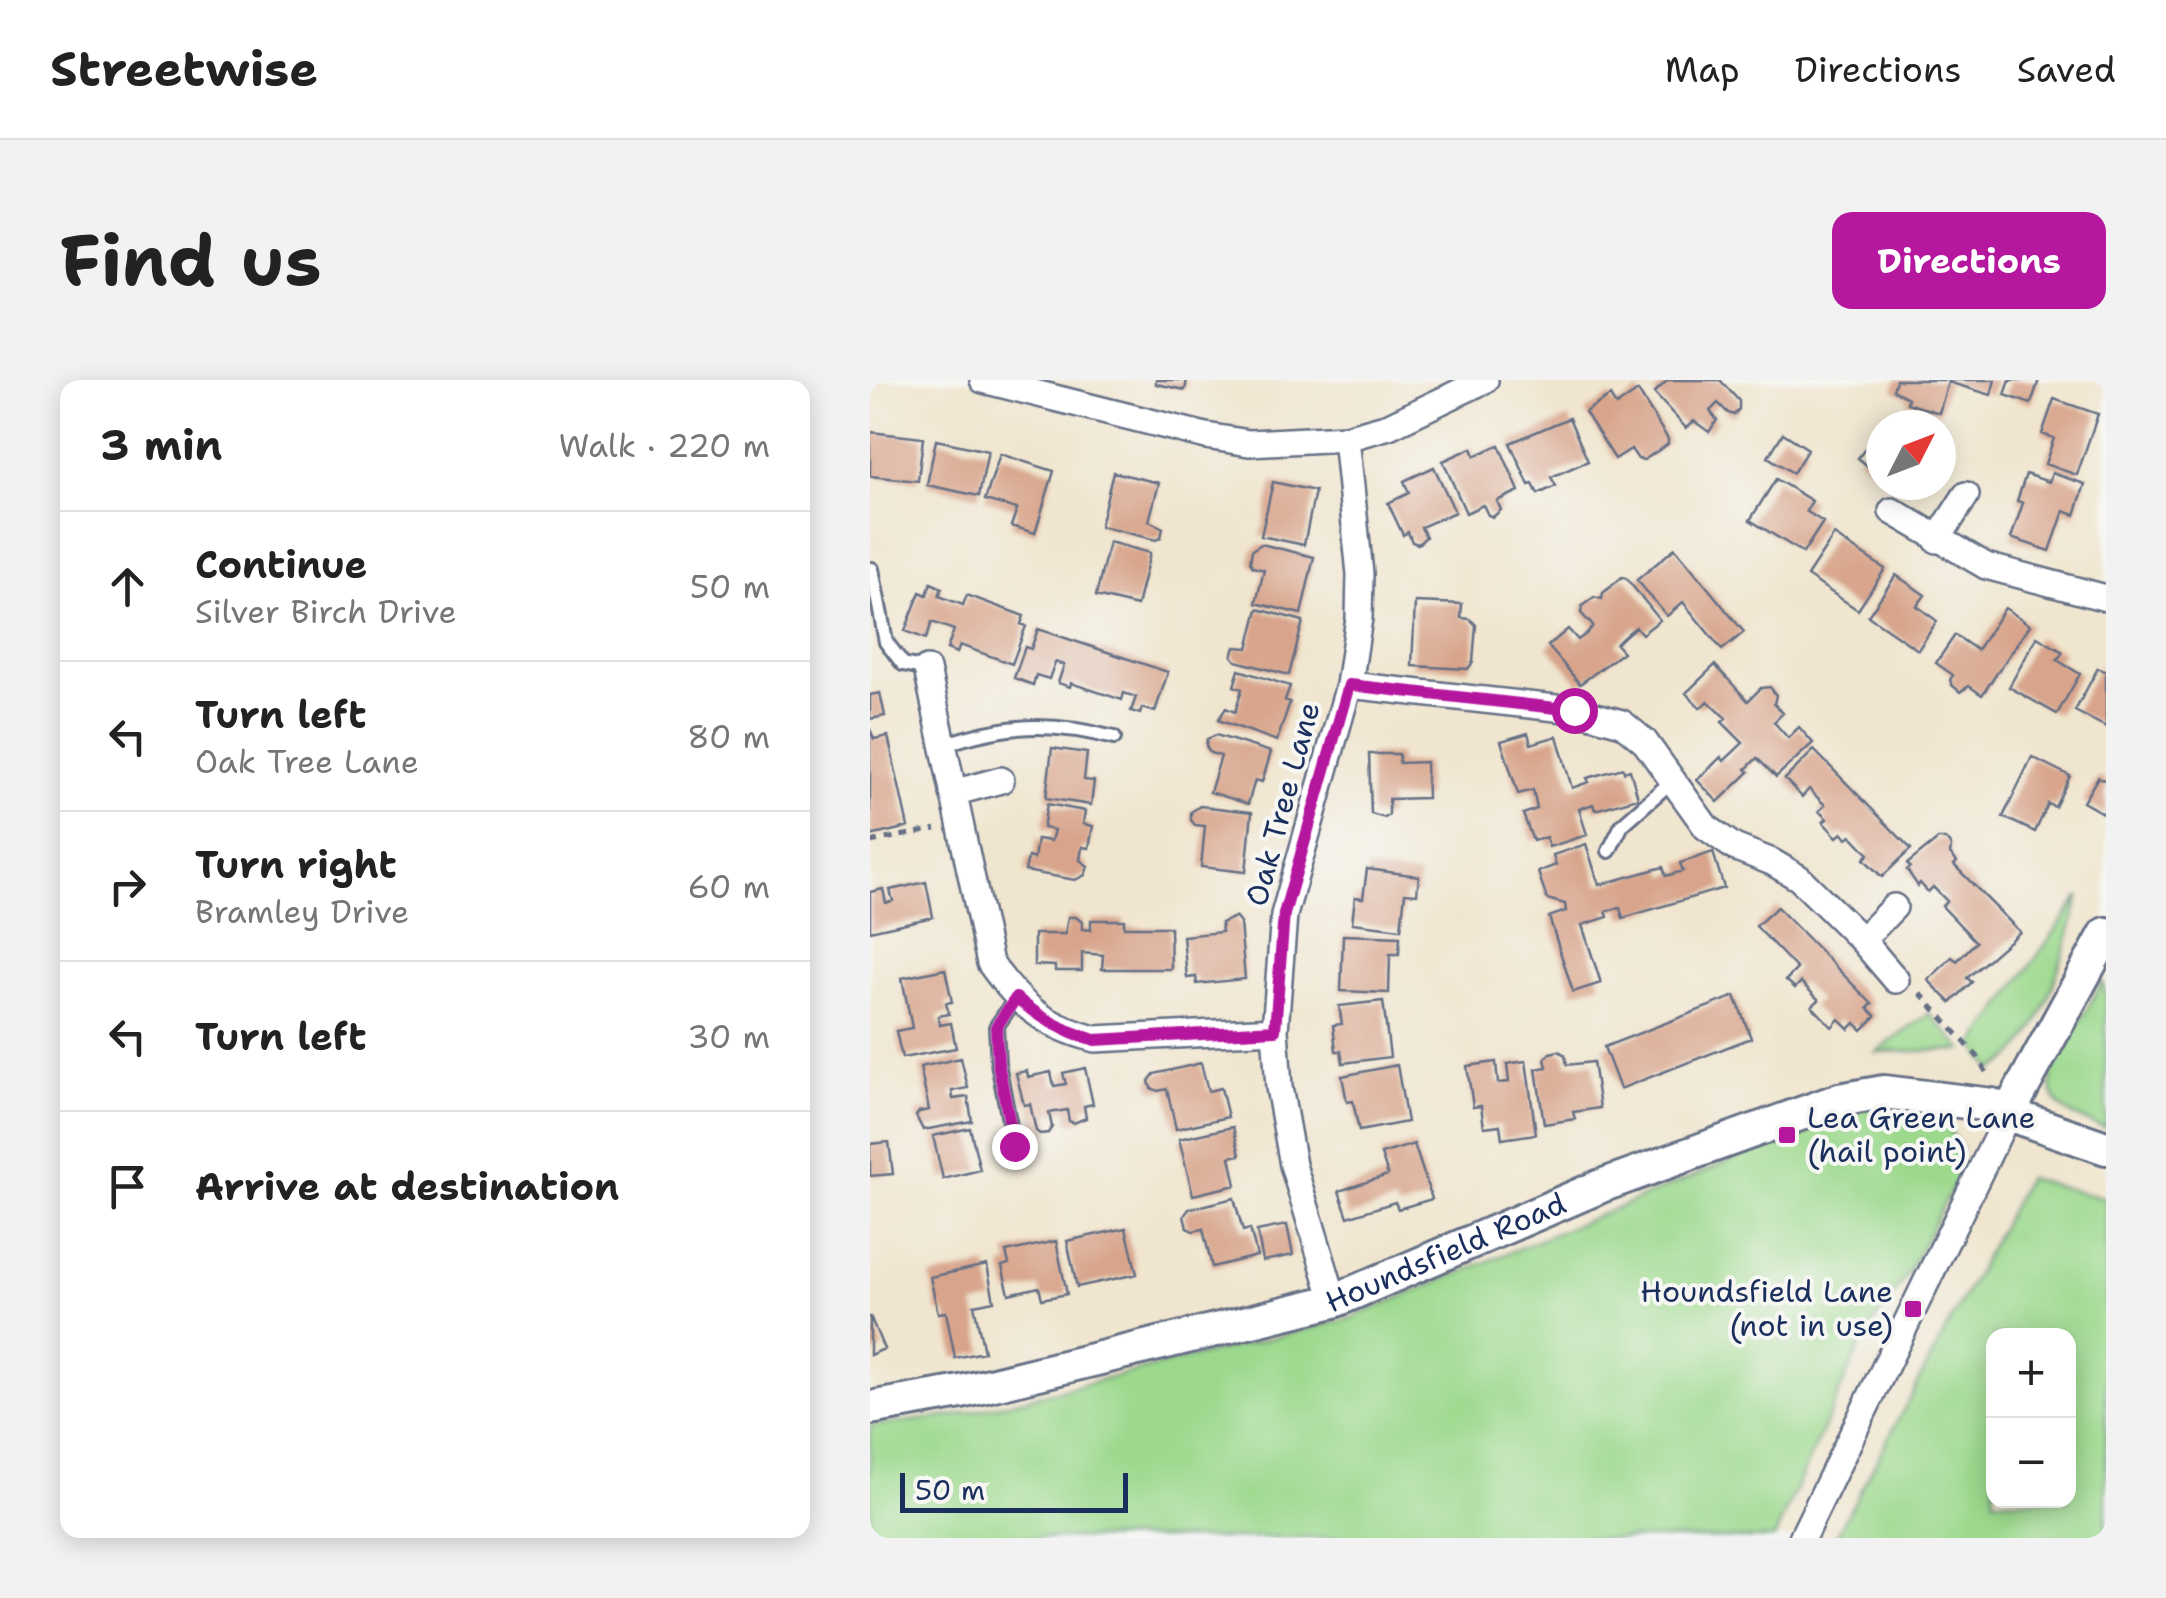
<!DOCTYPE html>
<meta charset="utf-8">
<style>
body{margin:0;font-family:"Shantell Sans",sans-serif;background:#f2f2f2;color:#222}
.controls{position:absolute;right:30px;bottom:30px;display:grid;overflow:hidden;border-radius:20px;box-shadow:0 5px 25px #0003}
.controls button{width:90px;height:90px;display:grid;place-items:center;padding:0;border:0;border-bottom:2px solid #e0e0e0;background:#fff;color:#222;font:50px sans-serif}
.compass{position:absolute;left:996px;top:30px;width:90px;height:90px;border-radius:50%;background:#fff;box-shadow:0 5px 25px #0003;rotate:48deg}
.scale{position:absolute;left:30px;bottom:25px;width:228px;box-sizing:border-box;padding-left:10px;border:5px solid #1b2f5e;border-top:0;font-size:28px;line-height:35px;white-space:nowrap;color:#1b2f5e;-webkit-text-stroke:8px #f6f6f2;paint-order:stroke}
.stop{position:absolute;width:30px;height:30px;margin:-22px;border:8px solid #b5179e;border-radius:50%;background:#fff}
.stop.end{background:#b5179e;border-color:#fff;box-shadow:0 2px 10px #0008}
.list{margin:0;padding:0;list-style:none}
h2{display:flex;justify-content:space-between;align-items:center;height:130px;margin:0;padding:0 40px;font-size:42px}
h2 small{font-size:32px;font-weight:400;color:#767676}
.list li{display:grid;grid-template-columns:65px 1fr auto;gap:30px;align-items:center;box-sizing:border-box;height:150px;padding:0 40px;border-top:2px solid #e0e0e0}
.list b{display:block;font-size:38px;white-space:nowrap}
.list p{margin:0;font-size:32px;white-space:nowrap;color:#767676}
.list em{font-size:32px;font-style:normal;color:#767676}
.icon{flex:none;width:55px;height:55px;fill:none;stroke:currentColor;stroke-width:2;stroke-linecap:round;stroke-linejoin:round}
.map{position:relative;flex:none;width:1236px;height:1158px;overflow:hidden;border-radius:20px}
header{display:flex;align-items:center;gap:60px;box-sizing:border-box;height:140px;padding:0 50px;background:#fff;border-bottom:2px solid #e0e0e0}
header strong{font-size:48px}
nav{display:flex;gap:55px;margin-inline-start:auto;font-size:35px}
.intro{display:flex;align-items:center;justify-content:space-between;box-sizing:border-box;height:240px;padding:0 60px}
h1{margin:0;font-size:70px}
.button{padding:25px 45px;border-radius:20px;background:#b5179e;color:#fff;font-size:35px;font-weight:700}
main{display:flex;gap:60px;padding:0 60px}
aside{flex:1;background:#fff;border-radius:20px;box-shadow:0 5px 25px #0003}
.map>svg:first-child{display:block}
.green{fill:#9cd98d;stroke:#5c8476;stroke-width:2.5;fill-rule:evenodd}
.building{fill:#d8a48b}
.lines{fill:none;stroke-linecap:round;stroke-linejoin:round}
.service-casing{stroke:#666f85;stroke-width:18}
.minor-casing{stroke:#666f85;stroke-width:30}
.tertiary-casing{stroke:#666f85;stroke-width:38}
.path{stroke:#666f85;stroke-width:5;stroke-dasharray:8 8;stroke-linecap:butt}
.service{stroke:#fff;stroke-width:12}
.minor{stroke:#fff;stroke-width:25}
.tertiary{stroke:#fff;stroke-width:32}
.route{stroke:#b5179e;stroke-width:12}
.poi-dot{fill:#b5179e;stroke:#f6f6f2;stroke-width:4}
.labels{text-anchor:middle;stroke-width:8;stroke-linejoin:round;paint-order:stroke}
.street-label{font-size:30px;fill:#1b2f5e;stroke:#f6f6f2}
.poi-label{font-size:30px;fill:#1b2f5e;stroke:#f6f6f2;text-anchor:start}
</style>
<header>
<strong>Streetwise</strong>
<nav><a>Map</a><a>Directions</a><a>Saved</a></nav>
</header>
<div class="intro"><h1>Find us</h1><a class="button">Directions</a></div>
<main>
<aside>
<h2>3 min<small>Walk · 220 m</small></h2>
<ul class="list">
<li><svg class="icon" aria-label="ahead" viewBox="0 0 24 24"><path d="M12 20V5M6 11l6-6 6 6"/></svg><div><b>Continue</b><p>Silver Birch Drive</p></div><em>50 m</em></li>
<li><svg class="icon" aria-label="left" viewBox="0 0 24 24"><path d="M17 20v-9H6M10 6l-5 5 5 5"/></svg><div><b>Turn left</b><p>Oak Tree Lane</p></div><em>80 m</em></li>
<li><svg class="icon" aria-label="right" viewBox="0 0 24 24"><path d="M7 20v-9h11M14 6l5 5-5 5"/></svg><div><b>Turn right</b><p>Bramley Drive</p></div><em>60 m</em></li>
<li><svg class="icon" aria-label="left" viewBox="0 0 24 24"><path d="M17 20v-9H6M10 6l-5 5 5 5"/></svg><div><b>Turn left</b></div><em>30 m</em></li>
<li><svg class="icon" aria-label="arrive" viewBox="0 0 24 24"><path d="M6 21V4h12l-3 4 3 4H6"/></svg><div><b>Arrive at destination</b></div></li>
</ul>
</aside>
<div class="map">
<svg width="1236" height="1158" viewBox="0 0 1236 1158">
<rect width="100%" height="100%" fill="#f6f6f2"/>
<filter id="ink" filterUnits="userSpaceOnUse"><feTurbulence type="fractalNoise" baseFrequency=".01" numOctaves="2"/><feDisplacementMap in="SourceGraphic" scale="20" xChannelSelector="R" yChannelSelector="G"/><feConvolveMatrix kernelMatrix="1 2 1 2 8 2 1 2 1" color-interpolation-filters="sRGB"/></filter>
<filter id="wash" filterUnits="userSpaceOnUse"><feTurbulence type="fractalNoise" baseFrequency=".0048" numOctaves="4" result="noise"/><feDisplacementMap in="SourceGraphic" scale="40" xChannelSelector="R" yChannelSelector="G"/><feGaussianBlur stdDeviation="2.25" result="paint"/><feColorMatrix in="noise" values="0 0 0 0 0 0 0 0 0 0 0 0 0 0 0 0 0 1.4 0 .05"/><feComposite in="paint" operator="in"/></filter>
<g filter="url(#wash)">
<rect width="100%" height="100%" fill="#f0e5ce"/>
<!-- green -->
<path class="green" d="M1210,516C1194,567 1175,668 1122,690L1104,665Z
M1232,602L1236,615V748C1206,738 1172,728 1183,690Z
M1059,633L1093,670L1006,672L1059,634Z
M979,728H1055L1076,744L1091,768L1087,799L1036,896L994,957L904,1158H0V1046L89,1035L478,939L822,797Z
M1157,798L1236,819V1158H965ZM1124,956H1198V1120H1124Z"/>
<g id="blocks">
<!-- building -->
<path class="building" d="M286,0H317L315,10L286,4Z
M798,0H850L869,21V29L864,35L858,33L848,23L840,31L847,40L839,52L824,41L816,48L784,13Z
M1026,0H1125L1121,15L1078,2L1069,33L1037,23L1038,18L1023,10Z
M1140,0H1169L1161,24L1135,15Z
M768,11L798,59V64L774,80L768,79L761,69L745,79L715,32L740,16L746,26Z
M1184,19L1228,34L1207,95L1175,84L1184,58L1172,54Z
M1026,30L1045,45H1014Z
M699,38L718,81L681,97L686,106L668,114L663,104L659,105L640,63Z
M1011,48V97L988,78Z
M0,52L53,58L48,101L0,96Z
M913,53L938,69L923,93L898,77Z
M66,60L118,71L109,116L57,105Z
M629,65L649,111L627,121L631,130L623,137L618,135L613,125L596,133L573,81L602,68L605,76Z
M130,74L184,91L165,153L141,146L147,129L115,120Z
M564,87L585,132L551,147L556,157L548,164L542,162L538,152L533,155L518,123L539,113L534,101Z
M243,92L289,103L279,141L293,148L291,157L286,160L230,146Z
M1182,93L1215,104L1205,135L1194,131L1180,171L1141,158L1153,123L1147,121L1156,94L1179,102Z
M906,99L942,121L936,131L953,142L933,173L880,140Z
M403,102L445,111L434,165L391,156Z
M964,155L1015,189L988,230L937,196Z
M239,162L280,173L267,226L226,216Z
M391,164L444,177L431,234L386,223L394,190L383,187L380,182L382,170Z
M805,168L874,252L852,270L813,222L797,236L767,200Z
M1026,195L1055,215L1047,226L1067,241L1048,270L998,236Z
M752,197L756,198L790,240L772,254L766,247L758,253L746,264L753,272L710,304L678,266L698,249L708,260L717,253L723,246L711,233L712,226L724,217L732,219L733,213Z
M61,203L72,208L69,216L93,225L97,215L154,236L151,244L156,246L142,284L90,265L87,273L77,269L84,250L62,242L56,259L35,251L50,212L57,215Z
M545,222L592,224L591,238L600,239L606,245L603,282L598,289L542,286Z
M1135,228L1160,245L1112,315L1099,306L1090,312L1082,305L1080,300L1083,295L1066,283L1085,255L1107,270Z
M388,229L433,241L419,295L366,281L362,276L365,267L378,268Z
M168,249L298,292L285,332L272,328L270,334L261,331L266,317L254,313L252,320L201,303L200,307L188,303L194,285L185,282L179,299L166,295L163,305L144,298L155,267L161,269Z
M1167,257L1193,272L1187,280L1210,294L1187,334L1139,307Z
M845,285L878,321L891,308L900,307L906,315L904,324L913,333L904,342L918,358L929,347L943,363L906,397L887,378L876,389L879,392L848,422L827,400L851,377L854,381L873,363L852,342L856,338L838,321L830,328L816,313Z
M1228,288L1236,292V347L1205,331Z
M369,290L420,306L415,320L420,322L407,361L348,340L356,328L365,332L372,309L364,306Z
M10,313L15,336L0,339V315Z
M0,349L4,359L18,356L38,447L0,456Z
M658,353L661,364L687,356L702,408L719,402L717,398L753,388L754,392L760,390L768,418L725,430L723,424L709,429L717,455L679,467L676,457L663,461L653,434L667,429L663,410L648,414L631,361Z
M346,355L401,372L392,402L385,400L378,424L340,412L351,376L340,373L336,366L337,359Z
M182,368L217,373L214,400L224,401L221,425L176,418Z
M944,370L1041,469L1012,497L994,479L999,474L981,455L977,458L972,453L967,457L953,442L957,439L949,431L955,425L939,409L932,417L915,399Z
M499,374H529V383L556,382L557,418L519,419V435L515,438L501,434Z
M1162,377L1200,396L1185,427L1178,424L1165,452L1133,437Z
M1228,397L1236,401V435L1213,422Z
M177,424L215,431L213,444L223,446L219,468L212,467L210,480L218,486L215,495L205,500L155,491L158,477L164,479L167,459L181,461L184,450L173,448Z
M330,426L382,432L376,492L331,487L335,446L325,445L321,440V432Z
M1068,459H1075L1081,466L1080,474L1087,482L1084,485L1150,552L1097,598L1102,602L1081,623L1058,600L1082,577L1087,581L1106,562L1072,526L1077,521L1063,507L1058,512L1050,503L1048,506L1037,490L1040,487L1037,484Z
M716,464L729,505L793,487L796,496L813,491L810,483L843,472L854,508L753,538L750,528L736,531L738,537L712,545L731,603L703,612L679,537L696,531L695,524L677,519L668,492L686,485L683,475Z
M497,489L549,496L547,514L535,513L531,549L482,543L485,517L493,518Z
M56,502L63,537L0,551V512L13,509L16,523L23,521L20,510Z
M907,527L1002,624L998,628L1006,636L992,650L985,643L979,649L969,639L962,647L942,626L949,620L931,602L925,608L916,600L927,589L886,546Z
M198,537H206L212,542V549L221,550V540H254V547H300L301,589H232L233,575L212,573V591H185V586L164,585V554H195Z
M365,537L370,543L375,599L327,604L326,597L317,598L313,556L352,552L351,543Z
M473,555L530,557L529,574H520L519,613L471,611Z
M75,589L82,622L76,623L79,634L68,636L70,645L81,643L86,668L32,678L26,651L42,648L32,598Z
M865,616L881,658L750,709L734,667Z
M513,621L520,677L473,683L471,671H466L463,645L472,644L469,626Z
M689,671L695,675L697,685L723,682L730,728L703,732L705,739L674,744L666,689L677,687L675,679L680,673Z
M91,678L98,708L82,711L83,719L98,717L102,741L53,750L46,736L49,732L59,730L50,687Z
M656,681L666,754L632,759L630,745L614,747L611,726L603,727L597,686L626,682L628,703L639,702L637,684Z
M331,683L338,711L351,708L358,737L306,749L297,709L288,711L281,708L279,701L284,694Z
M527,685L537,742L489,751L483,721L477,722L472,696Z
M215,688L223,724L214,726L216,738L204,743L199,741L197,730L179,733L182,747L178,753L170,754L166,751L160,724L154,725L146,693L157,691L158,697L181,692L184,706L196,704L193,693Z
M363,747L370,775L360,777L366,805L323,815L309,759Z
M100,748L110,790L73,799L63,756Z
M19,762L23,794L0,796V764Z
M544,764L562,819L528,829L525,822L478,837L469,811L518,795L511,774Z
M364,818L373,851L380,849L387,876L342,887L333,849L323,851L317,848L314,836L319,829Z
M417,845L423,875L393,881L387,851Z
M256,848L267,894L207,907L197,861Z
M186,861L197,914L172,919L169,907L139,914L132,886L139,884L136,872Z
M117,885L124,921L104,925L114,972L85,978L76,932L68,933L60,897Z
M0,936L14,969L0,975Z"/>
</g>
</g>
<g filter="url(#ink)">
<use href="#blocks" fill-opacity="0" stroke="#666f85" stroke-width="2.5"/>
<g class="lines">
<defs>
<path id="service" d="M2,189L16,262L33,284L57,289
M73,365C135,344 180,341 244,358
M739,471L752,445L802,401
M144,767L128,683L126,647L146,618"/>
<path id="minor" d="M113,0L336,56L379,63L476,58L519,46L615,0
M1022,131L1116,186L1236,218
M1067,160L1096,115
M57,289L120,583C150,625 174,646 225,659L405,650
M479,305L704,330L752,343L775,362L836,447L864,467L902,482L929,498L992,560L1026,600
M83,413L131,400
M992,560L1024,527
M464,921L423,785L409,707L405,650L414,535L479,305L489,238L490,194L476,58
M932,1158L1138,734"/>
<g id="tertiary">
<path d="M1138,734L1236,554"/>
<path id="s1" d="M0,1028L91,1012L464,921L731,806L969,720L1014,712L1122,725L1138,734L1236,768"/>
</g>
</defs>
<!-- service casing -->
<use href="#service" class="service-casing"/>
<!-- minor casing -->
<use href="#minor" class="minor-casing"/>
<!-- tertiary casing -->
<use href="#tertiary" class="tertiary-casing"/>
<!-- path -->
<path class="path" d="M0,462L66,449
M1050,613L1108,677L1116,692"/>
<!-- service -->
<use href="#service" class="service"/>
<!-- minor -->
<use href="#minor" class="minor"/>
<!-- tertiary -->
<use href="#tertiary" class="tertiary"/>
</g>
</g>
<g class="lines" filter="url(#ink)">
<!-- route -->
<path class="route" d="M144,766L128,683L126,647L146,618C171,638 193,651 225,660L405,650L414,534L479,305L704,330"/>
</g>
<!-- markers -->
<g class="poi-dot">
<rect x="907" y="745" width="20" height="20" rx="5"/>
<rect x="1033" y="919" width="20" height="20" rx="5"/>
</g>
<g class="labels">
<!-- street labels -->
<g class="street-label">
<text transform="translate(413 424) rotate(-75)" y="10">Oak Tree Lane</text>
<text dy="10" stroke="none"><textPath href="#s1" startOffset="598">Houndsfield Road</textPath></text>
</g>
<!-- poi labels -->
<g class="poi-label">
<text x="937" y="748">Lea Green Lane<tspan x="937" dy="34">(hail point)</tspan></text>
<text x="1023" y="922" text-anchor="end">Houndsfield Lane<tspan x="1023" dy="34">(not in use)</tspan></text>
</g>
</g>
</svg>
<div class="controls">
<button>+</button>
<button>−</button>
</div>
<svg class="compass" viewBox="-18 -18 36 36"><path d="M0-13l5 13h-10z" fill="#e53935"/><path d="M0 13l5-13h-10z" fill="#767676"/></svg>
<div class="scale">50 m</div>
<div class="stop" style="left:704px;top:330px"></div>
<div class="stop end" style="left:144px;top:766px"></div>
</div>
</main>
